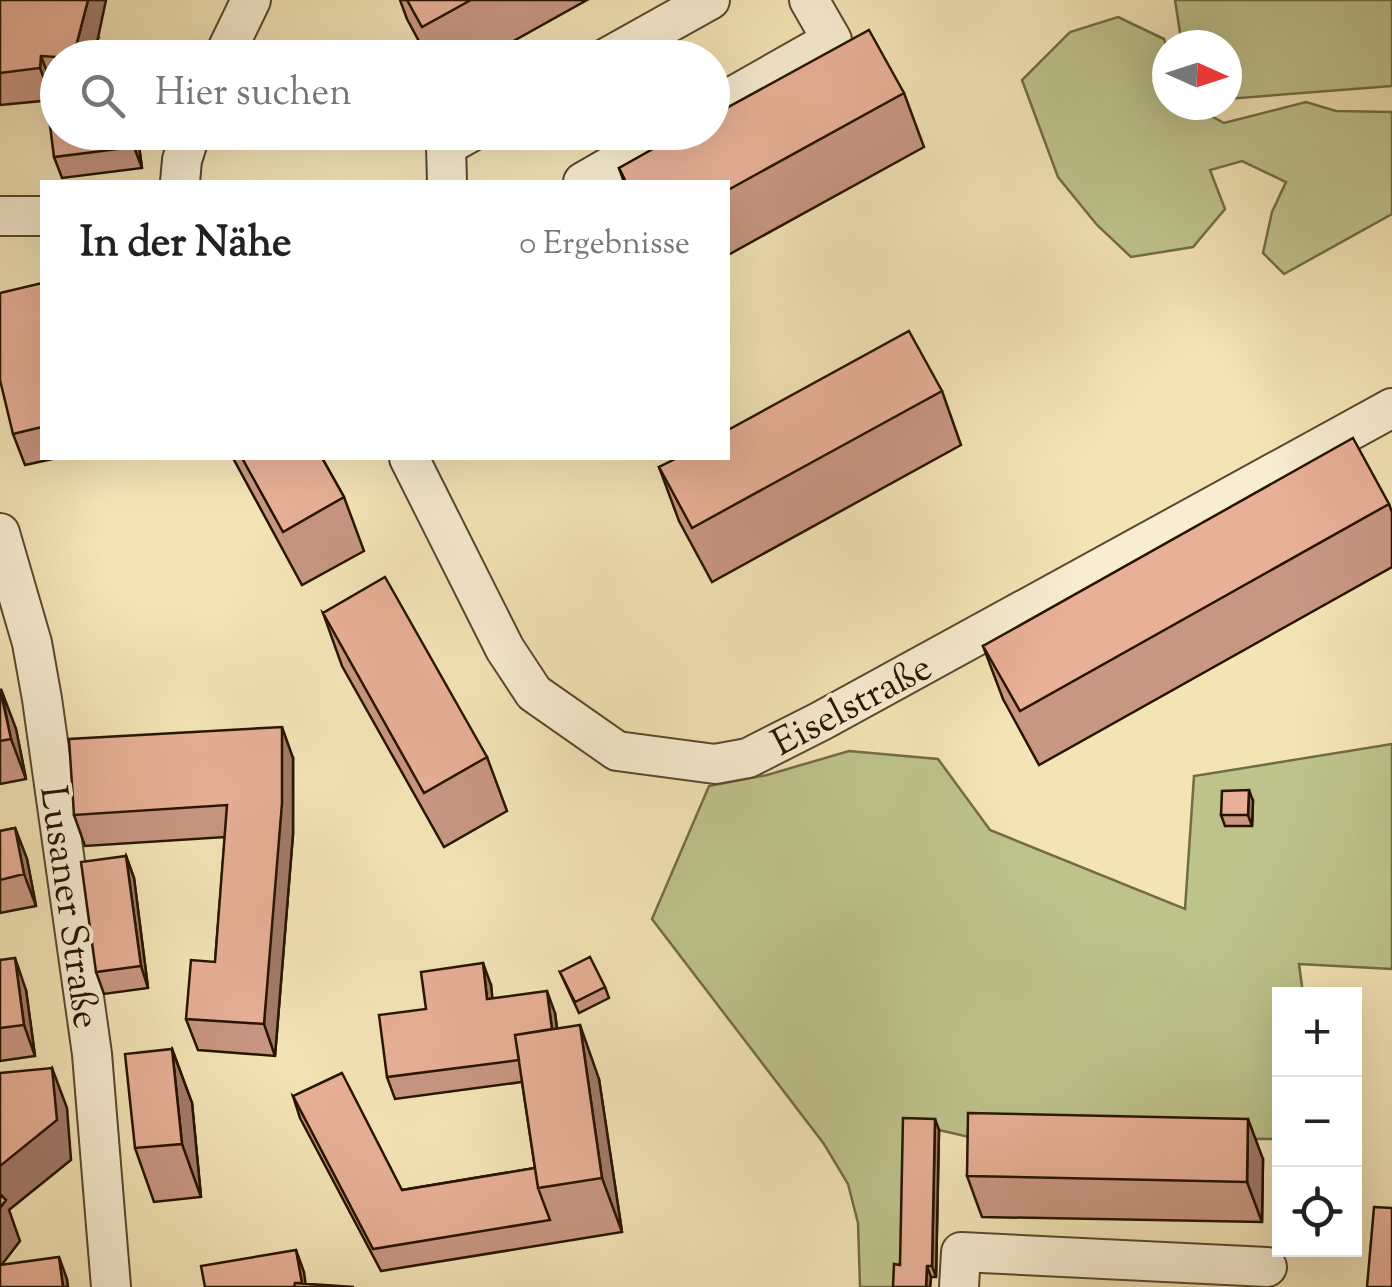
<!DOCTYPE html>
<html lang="de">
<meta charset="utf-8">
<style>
body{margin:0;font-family:"Sorts Mill Goudy",serif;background:#f6f6f6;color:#222}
.controls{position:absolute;right:30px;bottom:30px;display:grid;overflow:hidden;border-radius:0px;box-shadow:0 10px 40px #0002}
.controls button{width:90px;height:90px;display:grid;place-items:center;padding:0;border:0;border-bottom:2px solid #e0e0e0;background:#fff;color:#222;font:50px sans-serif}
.compass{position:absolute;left:1152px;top:30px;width:90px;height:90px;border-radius:50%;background:#fff;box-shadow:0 10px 40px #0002;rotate:93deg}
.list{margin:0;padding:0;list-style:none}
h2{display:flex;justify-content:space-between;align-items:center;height:130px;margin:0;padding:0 40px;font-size:42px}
h2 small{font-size:32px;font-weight:400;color:#767676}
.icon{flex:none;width:55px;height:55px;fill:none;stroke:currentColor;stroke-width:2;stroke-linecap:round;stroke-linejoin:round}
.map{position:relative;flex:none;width:1392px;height:1287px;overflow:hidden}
.search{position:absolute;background:#fff;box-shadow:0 10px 40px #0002;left:40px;top:40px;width:690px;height:110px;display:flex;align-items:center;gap:25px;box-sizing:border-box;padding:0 35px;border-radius:55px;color:#767676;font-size:38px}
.panel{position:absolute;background:#fff;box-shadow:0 10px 40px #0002;left:40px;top:180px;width:690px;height:280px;border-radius:0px}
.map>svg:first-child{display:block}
.green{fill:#bec38c;stroke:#726c46;stroke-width:2.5}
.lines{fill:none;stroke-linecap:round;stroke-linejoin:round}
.street-casing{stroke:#5a482e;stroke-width:42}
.street{stroke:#f7edd0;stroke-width:38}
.wall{fill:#c89782;stroke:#271400;stroke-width:2.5}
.shaded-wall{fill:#a27b6a;stroke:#271400;stroke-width:2.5}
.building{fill:#e8b097;stroke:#271400;stroke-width:2.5}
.labels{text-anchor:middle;stroke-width:8;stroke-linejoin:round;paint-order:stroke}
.street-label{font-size:38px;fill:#271400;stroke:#f7edd0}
</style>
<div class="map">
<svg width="1392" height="1287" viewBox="0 0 1392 1287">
<rect width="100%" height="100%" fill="#f3e4b6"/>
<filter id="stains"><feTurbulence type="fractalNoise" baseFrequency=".002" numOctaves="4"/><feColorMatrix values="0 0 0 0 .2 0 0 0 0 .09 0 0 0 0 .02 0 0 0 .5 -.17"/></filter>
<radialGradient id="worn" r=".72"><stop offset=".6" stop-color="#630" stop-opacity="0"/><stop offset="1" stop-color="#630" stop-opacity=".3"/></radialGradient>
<!-- green -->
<path class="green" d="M1175,0H1392V86L1227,99V45H1182Z
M1118,17L1164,39L1167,48V105H1191L1224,123L1306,102L1336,111L1392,112V214L1284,274L1263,253L1272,212L1286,182L1242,161L1210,170L1225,209L1193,247L1131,257L1097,225L1058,177L1022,80L1070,32Z
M1392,744V969L1299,964L1303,994H1280L1279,1139L969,1137L939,1130L907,1129L904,1276L898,1287H860L858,1223L848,1184L824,1144L652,919L709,786L767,775L849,751L938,759L990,830L1185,909L1194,776Z"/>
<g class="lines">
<defs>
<path id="street" d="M223,58L251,0
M606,58L710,0
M712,108L832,40L809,0
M180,182L182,160L191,132
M447,182L446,146L471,132
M583,182L670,132
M0,216H42
M409,458L505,649L534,693L617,751L715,764L748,758L821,721L1392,408
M0,533L32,643L42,699L92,1054L111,1287
M959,1287L961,1252L1267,1267"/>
</defs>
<!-- street casing -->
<use href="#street" class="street-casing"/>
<!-- street -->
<use href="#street" class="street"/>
</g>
<!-- wall -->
<path class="wall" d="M0,0L98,38L58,58V88L53,87L52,100L0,105Z
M400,0H587L483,58H428L407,19Z
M904,93L924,147L728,255V182H624L619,168Z
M58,132H137L142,168L62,178L54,157Z
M42,283V458H57L25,465L13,434Z
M942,391L961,445L712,582L679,521L659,467Z
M233,458H322L344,497L364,551L302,585Z
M1389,504L1392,512V567L1039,765L1003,699L983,646Z
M323,613L487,757L507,811L444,847L342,666Z
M0,689L16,729L26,779L0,784Z
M293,758V834L275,1056L198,1050L186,1019L215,962L225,837L85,846L74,815Z
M1253,801L1252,826H1225L1221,815Z
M15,828L27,859L36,906L0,913V831Z
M126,856L134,878L148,988L104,994L96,972Z
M0,960L26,990L35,1056L0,1061Z
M560,972L605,987L609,998L579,1013Z
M491,985L492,998L555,1013L557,1029L599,1079L622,1232L381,1271L300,1118L293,1096L402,1190L535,1168L522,1082L395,1099L387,1077L426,1009Z
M172,1049L192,1103L201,1197L154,1202L135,1148Z
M939,1130L936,1277H931L930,1287H893Z
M1263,1159L1262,1222L982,1217L967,1176Z"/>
<!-- shaded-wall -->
<path class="shaded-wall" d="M88,0H106L98,38L93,58H73Z
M41,56L53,87L52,100L40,68Z
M132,132H137L142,168L134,147Z
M1,689L16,729L26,779L11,739Z
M282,727L293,758V834L275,1056L264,1024Z
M1249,790L1253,801L1252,826L1248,815Z
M15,828L27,859L36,906L24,874Z
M126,856L134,878L148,988L141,966Z
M15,958L26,990L35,1056L24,1025Z
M483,963L491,985L495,1021L487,999Z
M547,991L555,1013L563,1077L555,1055Z
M580,1025L599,1079L622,1232L602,1178Z
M172,1049L192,1103L201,1197L182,1144Z
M52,1068L67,1108L71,1160L9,1210L20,1241L0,1267V1166Z
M935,1119L939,1130L936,1277L932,1266Z
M1248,1119L1263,1159L1262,1222L1247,1182Z
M296,1250L304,1272L306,1287H302Z
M59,1257L67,1279L68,1287H63Z
M927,1266L931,1277L930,1287H926Z"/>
<!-- building -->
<path class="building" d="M0,0H88L73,58L41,56L40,68L0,73Z
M407,0H471L422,27Z
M869,30L904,93L728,190V182H626L619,168L683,132H712V116Z
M58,100V132H132L134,147L54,157L47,102Z
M42,283V427L13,434L0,380V293Z
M909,331L942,391L692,528L659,467L677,458H728V430Z
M1353,438L1389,504L1020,711L983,646Z
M242,458H322L344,497L283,532Z
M385,577L487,757L424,793L323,613Z
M0,689L11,739L0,741Z
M282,727V803L264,1024L186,1019L191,960L215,962L227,805L74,815L69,739Z
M1249,790L1248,815H1221L1222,791Z
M15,828L24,874L0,880V831Z
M126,856L141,966L96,972L81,862Z
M590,957L605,987L575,1002L560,972Z
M15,958L24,1025L0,1028V960Z
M483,963L487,999L547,991L552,1029L515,1035L519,1060L387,1077L379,1015L426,1009L421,972Z
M580,1025L602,1178L538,1188L515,1035Z
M172,1049L182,1144L135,1148L125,1054Z
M52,1068L57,1120L0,1166V1073Z
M342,1073L402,1190L535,1168L538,1188L550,1220L373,1249L293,1096Z
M968,1113L1248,1119L1247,1182L967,1176Z
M903,1118L935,1119L932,1266H927L926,1287H893L894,1264L900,1265Z
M0,1194L6,1200L0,1208Z
M1374,1207L1392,1208V1287H1367Z
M296,1250L302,1283H295L294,1287H205L201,1266Z
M59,1257L63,1287H0V1265Z
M295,1283L354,1287H294Z"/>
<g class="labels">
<!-- street labels -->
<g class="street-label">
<text transform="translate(851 704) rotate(-28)" y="13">Eiselstraße</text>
<text transform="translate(71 907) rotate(82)" y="13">Lusaner Straße</text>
</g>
</g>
<rect width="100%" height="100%" filter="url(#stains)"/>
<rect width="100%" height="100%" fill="url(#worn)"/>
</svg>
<div class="controls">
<button>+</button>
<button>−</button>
<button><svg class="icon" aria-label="locate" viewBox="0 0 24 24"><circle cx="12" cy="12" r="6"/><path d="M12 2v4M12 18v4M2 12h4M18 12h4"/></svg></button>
</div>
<svg class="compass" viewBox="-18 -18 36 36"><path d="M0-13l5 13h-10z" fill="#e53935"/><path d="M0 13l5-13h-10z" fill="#767676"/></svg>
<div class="search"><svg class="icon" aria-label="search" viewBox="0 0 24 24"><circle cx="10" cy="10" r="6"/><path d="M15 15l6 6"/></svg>Hier suchen</div>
<section class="panel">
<h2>In der Nähe<small>0 Ergebnisse</small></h2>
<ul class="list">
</ul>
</section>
</div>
